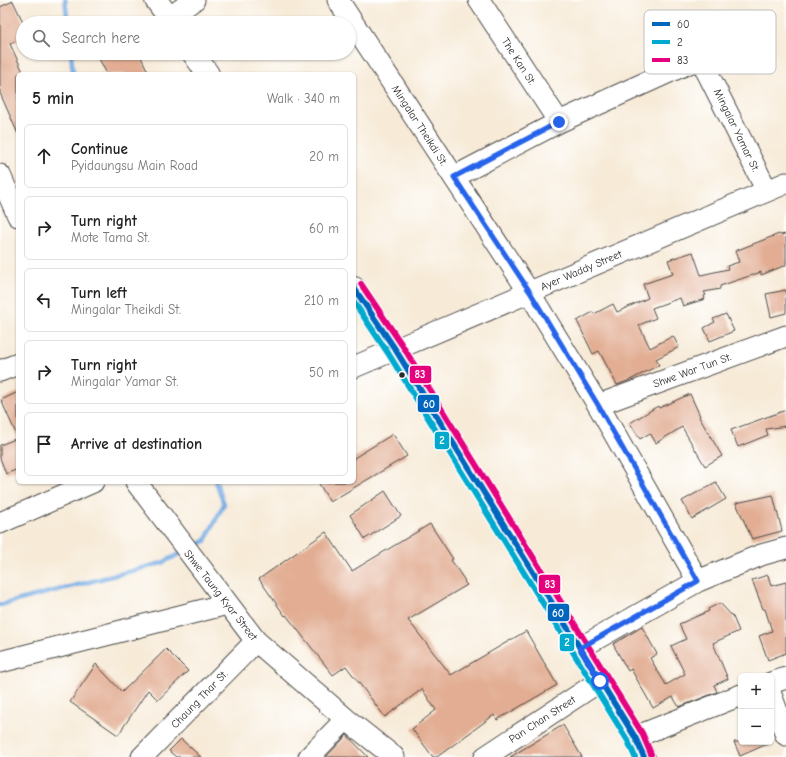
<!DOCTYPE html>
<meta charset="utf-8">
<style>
body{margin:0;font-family:"Comic Neue",sans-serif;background:#f2f2f2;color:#222}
.controls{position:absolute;right:12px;bottom:12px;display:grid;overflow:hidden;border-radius:6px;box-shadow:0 1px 3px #0004}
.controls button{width:36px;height:36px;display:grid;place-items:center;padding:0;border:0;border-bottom:1px solid #e0e0e0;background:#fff;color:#222;font:20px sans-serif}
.stop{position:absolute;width:12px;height:12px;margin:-9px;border:3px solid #2563eb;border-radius:50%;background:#fff}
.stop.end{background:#2563eb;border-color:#fff;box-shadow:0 1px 4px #0008}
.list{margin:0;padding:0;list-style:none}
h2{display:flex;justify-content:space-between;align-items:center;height:52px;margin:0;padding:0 16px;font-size:17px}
h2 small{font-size:13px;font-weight:400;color:#767676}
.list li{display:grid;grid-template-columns:26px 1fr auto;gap:12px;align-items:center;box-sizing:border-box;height:64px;margin:0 8px 8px;padding:0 8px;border:1px solid #e0e0e0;border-radius:6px}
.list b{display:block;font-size:15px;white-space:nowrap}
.list p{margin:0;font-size:13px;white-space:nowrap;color:#767676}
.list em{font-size:13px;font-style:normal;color:#767676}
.icon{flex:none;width:22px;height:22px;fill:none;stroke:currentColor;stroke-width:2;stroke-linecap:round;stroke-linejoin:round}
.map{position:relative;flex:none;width:786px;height:757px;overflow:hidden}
.search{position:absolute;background:#fff;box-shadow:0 1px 3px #0004;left:16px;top:16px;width:340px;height:44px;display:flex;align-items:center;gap:10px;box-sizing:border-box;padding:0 14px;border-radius:22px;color:#767676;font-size:15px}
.panel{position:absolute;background:#fff;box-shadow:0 1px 3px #0004;left:16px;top:72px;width:340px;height:412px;border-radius:6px}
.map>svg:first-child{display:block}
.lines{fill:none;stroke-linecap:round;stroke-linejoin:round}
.stream{stroke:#75abe3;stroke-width:4.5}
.building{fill:#e2ad93}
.minor-casing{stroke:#4a4845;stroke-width:23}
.major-casing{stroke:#4a4845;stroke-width:24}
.minor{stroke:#fff;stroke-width:21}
.major{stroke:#fff;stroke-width:22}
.bus-1-casing{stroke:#fff;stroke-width:9}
.bus-2-casing{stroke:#fff;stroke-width:9}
.bus-3-casing{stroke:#fff;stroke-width:9}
.bus-1{stroke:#0065bd;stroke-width:6}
.bus-2{stroke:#00a9ce;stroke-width:6}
.bus-3{stroke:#e5007d;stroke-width:6}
.route{stroke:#2563eb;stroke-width:5}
.bus-dot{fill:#2b2b2b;stroke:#fff;stroke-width:1.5}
.labels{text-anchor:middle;stroke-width:4;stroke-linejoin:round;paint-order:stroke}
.street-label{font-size:11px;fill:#2b2b2b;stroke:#fff}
.key{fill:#fff;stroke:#bfbfbf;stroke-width:1}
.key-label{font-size:11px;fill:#2b2b2b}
.line-badge{stroke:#fff;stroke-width:1.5}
.badge-label{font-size:11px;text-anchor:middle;font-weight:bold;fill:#fff}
</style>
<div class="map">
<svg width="786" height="757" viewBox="0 0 786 757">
<rect width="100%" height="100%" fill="#fff"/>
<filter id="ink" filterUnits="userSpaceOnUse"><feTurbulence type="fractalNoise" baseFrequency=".025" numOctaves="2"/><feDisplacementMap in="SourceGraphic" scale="8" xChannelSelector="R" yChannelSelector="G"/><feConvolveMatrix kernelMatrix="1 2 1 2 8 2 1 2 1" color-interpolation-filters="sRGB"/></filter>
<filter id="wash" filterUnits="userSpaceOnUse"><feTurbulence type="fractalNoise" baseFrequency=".012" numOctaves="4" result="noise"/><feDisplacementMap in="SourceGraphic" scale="16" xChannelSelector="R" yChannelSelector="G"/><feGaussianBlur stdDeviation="0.9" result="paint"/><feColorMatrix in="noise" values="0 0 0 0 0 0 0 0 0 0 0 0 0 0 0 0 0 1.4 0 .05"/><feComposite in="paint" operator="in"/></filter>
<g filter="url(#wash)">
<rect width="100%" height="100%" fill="#f7ebd8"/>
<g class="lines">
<!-- stream -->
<path class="stream" d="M65,0L68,23
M71,53L73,74
M191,548L205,541L224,504L216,482
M0,605L162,563L183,552"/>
</g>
<g id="blocks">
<!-- building -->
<path class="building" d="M13,1L23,22V38L10,44L24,74H18V134L0,93V7Z
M96,53H139L149,74H107Z
M779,234L780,235L786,234V265L761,275V272L720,286V289L704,292L706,295L704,296L705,299L683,306L680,298L652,308L656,318L639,325L650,348L673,336L679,347L656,359L659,365L630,380L617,385L599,351L593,354L577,321L593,312L594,314L613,304L617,312L648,298L643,284L673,274L668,260L693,252L701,275L728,269L727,266L739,262L735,251Z
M786,290V313L771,317L766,294Z
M726,314L734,331L710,341L704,328L715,322L713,319Z
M18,392V469L6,474L0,458V445L18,438L1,400Z
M690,394L700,416L699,417L722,456L705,466L682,427L656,443L650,433L640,439L630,423L658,406L659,408Z
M786,410V426L766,429L768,435L738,447L731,430Z
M393,434L407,456L330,502L318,482H354V458Z
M716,482L726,499L692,519L682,501Z
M385,491L401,516L365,539L350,515Z
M773,495L782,531L752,539L736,503Z
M430,524L453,559L451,560L465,581L464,582L467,585L408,620L451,675L526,631L557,685L497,720L494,715L437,757H433L412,729L436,710L422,689L385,717L346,666L333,675L286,615L285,616L259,579L326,532L352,571Z
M768,575L771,586L786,582V653L768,660L759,636L772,631L765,609H763L752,580Z
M720,603L733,617L739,631L713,643L728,679L714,685L717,692L679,707L673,697L653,708L631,669L628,671L613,644L642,627L657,654L650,658L666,685L685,674L671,646L686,639L679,624L709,611L708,609Z
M166,649L188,671L158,700L148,690L118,735L70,702L96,664L122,692Z
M563,725L582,757H510Z
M347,735L368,757H326Z
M181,739L201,757H176L169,751Z
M734,742H772L740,756Z"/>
</g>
</g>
<g filter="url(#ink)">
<use href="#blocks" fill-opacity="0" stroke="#4a4845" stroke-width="1"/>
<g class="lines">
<defs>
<path id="minor" d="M338,0L529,292L598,405L698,581
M479,0L559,122
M169,18L194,0
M0,175L18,216
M454,177L559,122L700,58L767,191
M354,367L786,183
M0,371L18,364
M598,405L786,336
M136,482L256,641L346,719L394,757
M0,523L93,482
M580,648L698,581L761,555L786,548
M0,662L227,604
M771,683L786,678
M771,695L786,735
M635,737L741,695
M142,757L256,641
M309,757L346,719
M485,757L600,681"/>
<path id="major" d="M156,0L173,23
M193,53L208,74
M354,288L395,349L635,737L644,757"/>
</defs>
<!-- minor casing -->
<use href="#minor" class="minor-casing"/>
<!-- major casing -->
<use href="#major" class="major-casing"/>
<!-- minor -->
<use href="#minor" class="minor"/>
<!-- major -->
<use href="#major" class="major"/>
<defs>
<path id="bus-1" d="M354,288L395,349L635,737L644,757"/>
<path id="bus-2" d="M354,302L388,353L628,741L635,757"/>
<path id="bus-3" d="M361,284L402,345L642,733L651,754"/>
</defs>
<!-- bus-1 casing -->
<use href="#bus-1" class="bus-1-casing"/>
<!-- bus-2 casing -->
<use href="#bus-2" class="bus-2-casing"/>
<!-- bus-3 casing -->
<use href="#bus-3" class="bus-3-casing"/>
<!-- bus-1 -->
<use href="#bus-1" class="bus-1"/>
<!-- bus-2 -->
<use href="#bus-2" class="bus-2"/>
<!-- bus-3 -->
<use href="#bus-3" class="bus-3"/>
</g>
</g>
<g class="lines" filter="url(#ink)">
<!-- route -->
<path class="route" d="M559,122L454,177L530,292L598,405L698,581L580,648L600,681"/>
</g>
<!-- markers -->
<circle class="bus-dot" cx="402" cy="375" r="3.5"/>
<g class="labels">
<!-- street labels -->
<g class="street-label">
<text transform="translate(519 61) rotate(57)" y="4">The Kan St.</text>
<text transform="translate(420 125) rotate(57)" y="4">Mingalar Theikdi St.</text>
<text transform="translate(737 130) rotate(64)" y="4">Mingalar Yamar St.</text>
<text transform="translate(581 270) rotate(-23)" y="4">Ayer Waddy Street</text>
<text transform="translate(692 370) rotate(-20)" y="4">Shwe War Tun St.</text>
<text transform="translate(221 595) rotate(52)" y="4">Shwe Taung Kyar Street</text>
<text transform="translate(199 699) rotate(-46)" y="4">Chaung Thar St.</text>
<text transform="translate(542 719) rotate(-33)" y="4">Pan Chan Street</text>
</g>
</g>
<!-- legend -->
<rect x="644" y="10" width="132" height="64" rx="6" class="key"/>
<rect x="652" y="22" width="18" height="4" fill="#0065bd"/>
<rect x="652" y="40" width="18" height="4" fill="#00a9ce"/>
<rect x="652" y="58" width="18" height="4" fill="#e5007d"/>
<g class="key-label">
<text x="677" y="28">60</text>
<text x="677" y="46">2</text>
<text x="677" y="64">83</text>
</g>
<g class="line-badge">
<rect x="409" y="365" width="23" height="19" rx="4" fill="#e5007d"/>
<rect x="417" y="394" width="23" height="19" rx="4" fill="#0065bd"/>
<rect x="434" y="431" width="16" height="19" rx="4" fill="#00a9ce"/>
<rect x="538" y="574" width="23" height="20" rx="4" fill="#e5007d"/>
<rect x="547" y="603" width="23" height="19" rx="4" fill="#0065bd"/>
<rect x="559" y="633" width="16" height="19" rx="4" fill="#00a9ce"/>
</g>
<g class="badge-label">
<text x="420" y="378">83</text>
<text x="429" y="408">60</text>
<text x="442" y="444">2</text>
<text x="550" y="588">83</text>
<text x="558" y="617">60</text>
<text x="567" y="646">2</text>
</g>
</svg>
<div class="controls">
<button>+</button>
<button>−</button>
</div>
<div class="stop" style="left:600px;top:681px"></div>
<div class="stop end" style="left:559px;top:122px"></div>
<div class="search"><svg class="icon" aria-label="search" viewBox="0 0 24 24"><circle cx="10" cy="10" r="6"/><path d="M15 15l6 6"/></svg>Search here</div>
<section class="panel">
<h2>5 min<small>Walk · 340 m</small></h2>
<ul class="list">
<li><svg class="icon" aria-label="ahead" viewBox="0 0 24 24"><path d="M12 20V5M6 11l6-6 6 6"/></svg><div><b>Continue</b><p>Pyidaungsu Main Road</p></div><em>20 m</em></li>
<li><svg class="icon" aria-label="right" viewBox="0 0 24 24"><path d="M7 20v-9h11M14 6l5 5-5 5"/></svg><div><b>Turn right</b><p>Mote Tama St.</p></div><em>60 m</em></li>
<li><svg class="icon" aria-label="left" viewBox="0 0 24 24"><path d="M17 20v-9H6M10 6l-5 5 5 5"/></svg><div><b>Turn left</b><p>Mingalar Theikdi St.</p></div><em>210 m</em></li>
<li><svg class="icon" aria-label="right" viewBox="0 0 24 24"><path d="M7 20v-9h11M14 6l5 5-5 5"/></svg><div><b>Turn right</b><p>Mingalar Yamar St.</p></div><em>50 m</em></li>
<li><svg class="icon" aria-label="arrive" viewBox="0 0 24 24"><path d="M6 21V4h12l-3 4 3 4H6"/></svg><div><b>Arrive at destination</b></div></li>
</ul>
</section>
</div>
